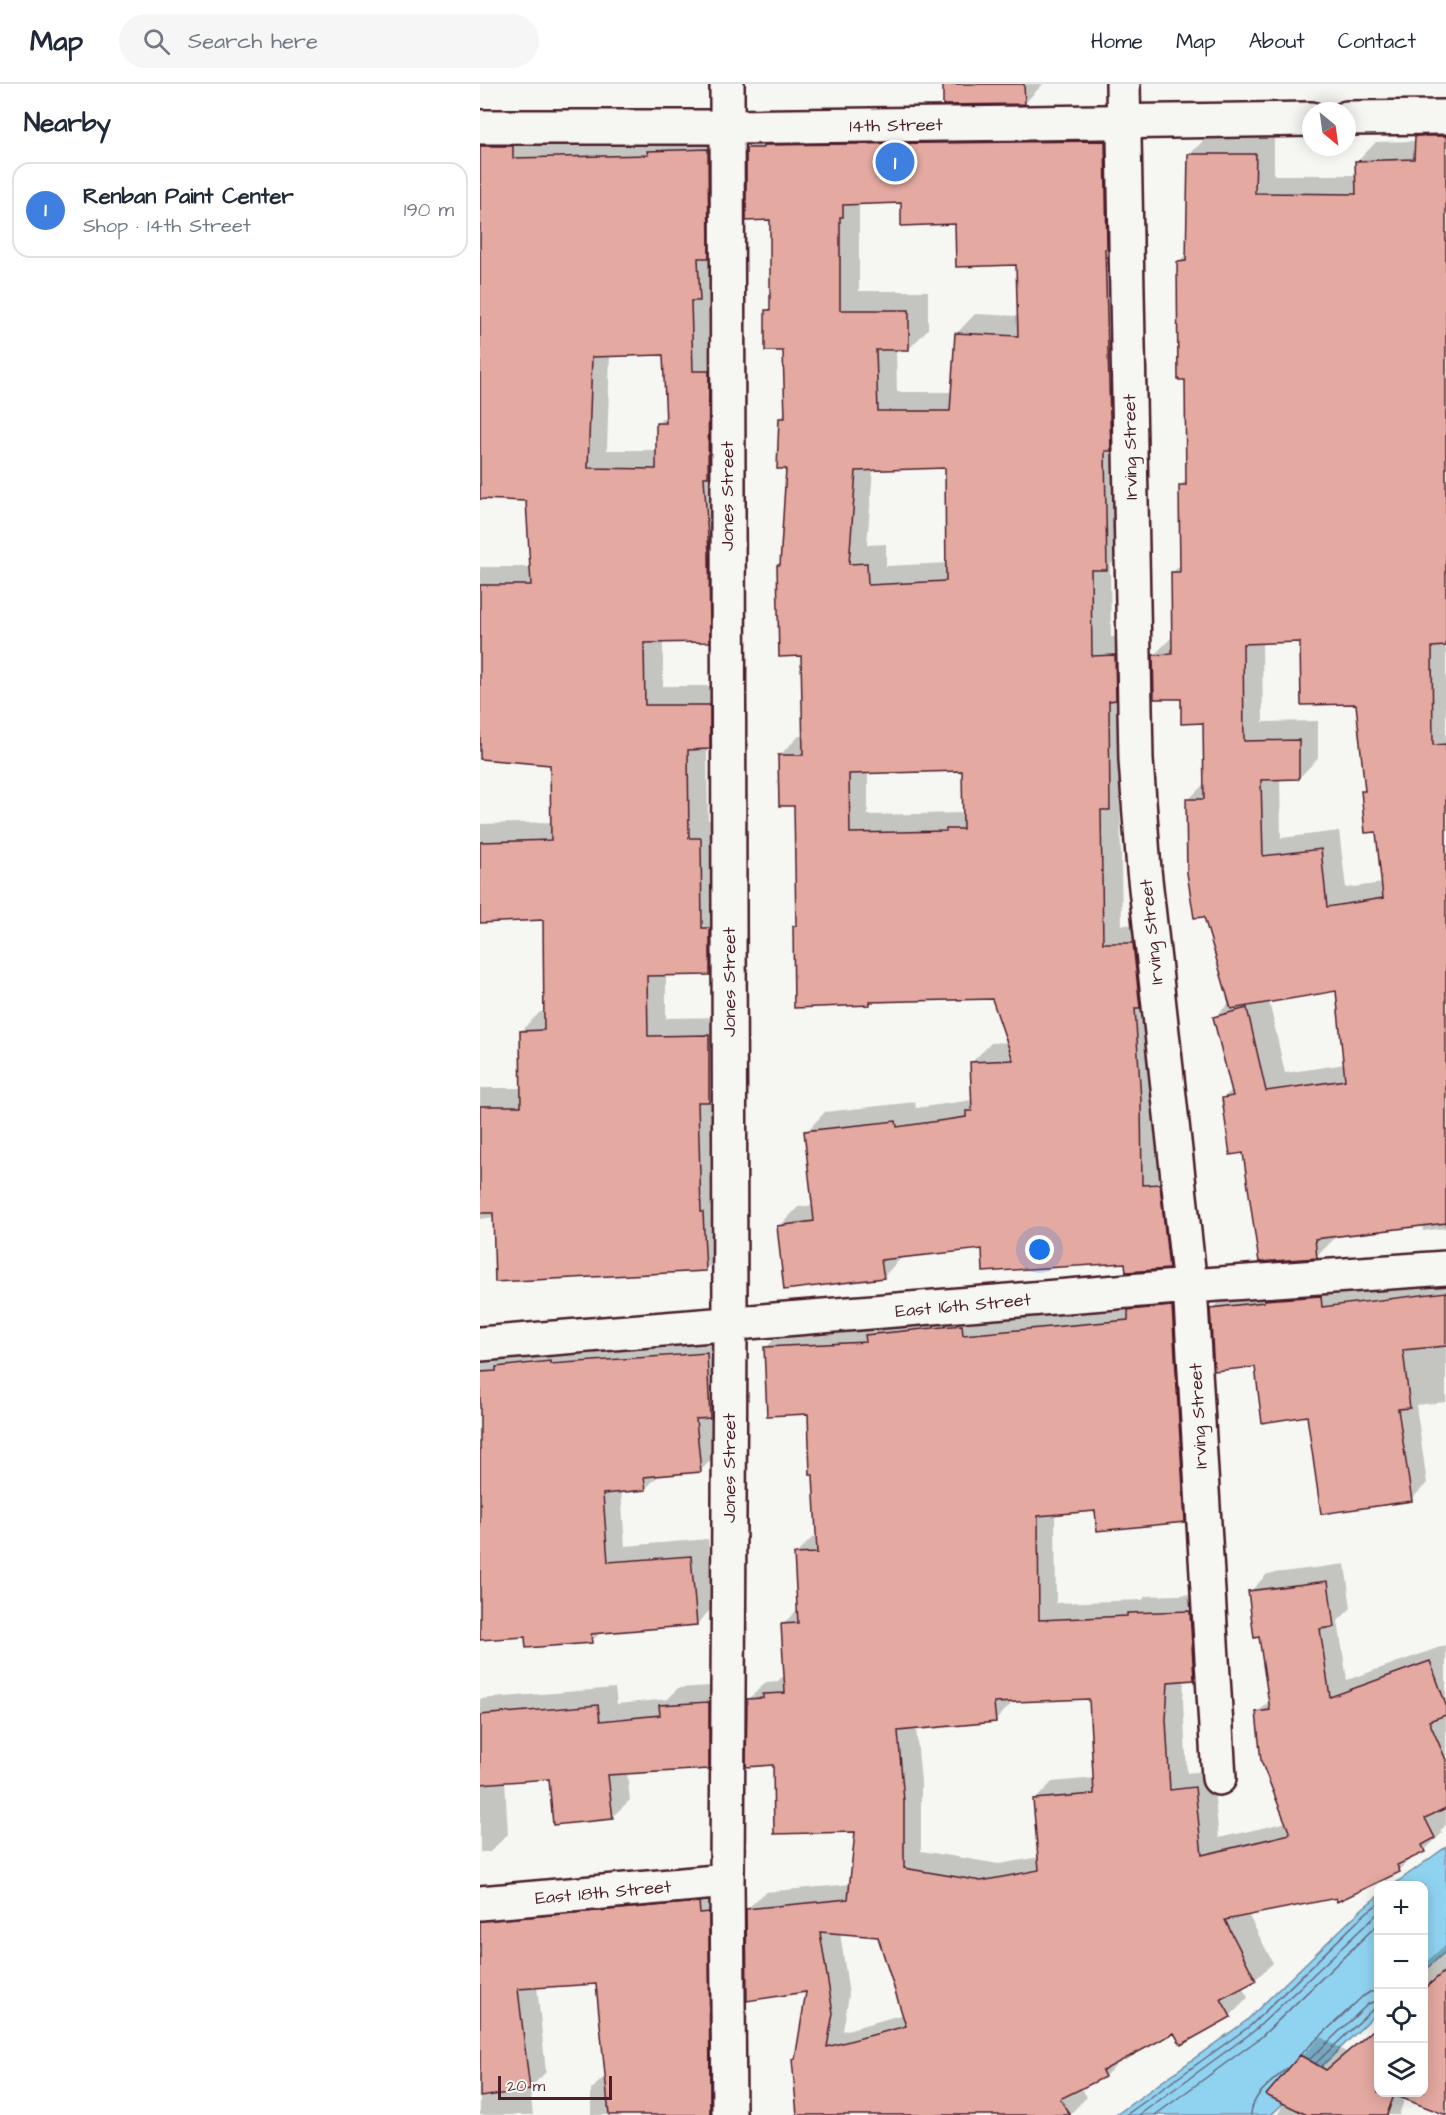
<!DOCTYPE html>
<meta charset="utf-8">
<style>
body{margin:0;font-family:"Architects Daughter",sans-serif;background:#f6f6f7;color:#1f2937}
.controls{position:absolute;right:18px;bottom:18px;display:grid;overflow:hidden;border-radius:12px;box-shadow:0 3px 15px #0003}
.controls button{width:54px;height:54px;display:grid;place-items:center;padding:0;border:0;border-bottom:2px solid #e0e1e3;background:#fff;color:#1f2937;font:30px sans-serif}
.compass{position:absolute;left:822px;top:18px;width:54px;height:54px;border-radius:50%;background:#fff;box-shadow:0 3px 15px #0003;rotate:151deg}
.scale{position:absolute;left:18px;bottom:15px;width:114px;box-sizing:border-box;padding-left:6px;border:3px solid #4a1f2b;border-top:0;font-size:16px;line-height:21px;white-space:nowrap;color:#4a1f2b;-webkit-text-stroke:4px #f6f6f2;paint-order:stroke}
.you{position:absolute;left:560px;top:1166px;width:21px;height:21px;margin:-15px;border:4px solid #fff;border-radius:50%;background:#1a73e8;box-shadow:0 0 0 9px #1a73e833}
.badge{display:grid;place-items:center;width:39px;height:39px;border-radius:50%;background:#db2777;color:#fff;font-size:20px;font-weight:700}
.pin{position:absolute;translate:-50% -50%;border:3px solid #fff;box-shadow:0 2px 6px #0006}
.list{margin:0;padding:0;list-style:none}
h2{display:flex;justify-content:space-between;align-items:center;height:78px;margin:0;padding:0 24px;font-size:26px}
h2 small{font-size:20px;font-weight:400;color:#747a83}
.list li{display:grid;grid-template-columns:39px 1fr auto;gap:18px;align-items:center;box-sizing:border-box;height:96px;margin:0 12px 12px;padding:0 12px;border:2px solid #e0e1e3;border-radius:18px}
.list b{display:block;font-size:22px;white-space:nowrap}
.list p{margin:0;font-size:20px;white-space:nowrap;color:#747a83}
.list em{font-size:20px;font-style:normal;color:#747a83}
.icon{flex:none;width:33px;height:33px;fill:none;stroke:currentColor;stroke-width:2;stroke-linecap:round;stroke-linejoin:round}
.map{position:relative;flex:none;width:966px;height:2031px;overflow:hidden}
header{display:flex;align-items:center;gap:36px;box-sizing:border-box;height:84px;padding:0 30px;background:#fff;border-bottom:2px solid #e0e1e3}
header strong{font-size:28px}
nav{display:flex;gap:33px;margin-inline-start:auto;font-size:21px}
.search{width:420px;height:54px;background:#f6f6f7;display:flex;align-items:center;gap:15px;box-sizing:border-box;padding:0 21px;border-radius:33px;color:#747a83;font-size:22px}
main{display:flex}
aside{flex:1;background:#fff}
.map>svg:first-child{display:block}
.water{fill:#90d3f1;stroke:#748ba2;stroke-width:1.5}
.shadow{fill:#0003;fill-rule:evenodd}
.lines{fill:none;stroke-linecap:round;stroke-linejoin:round}
.shore{stroke:#66677a;stroke-width:1.5}
.building{fill:#e4a9a1;stroke:#4a1f2b;stroke-width:1.5;fill-rule:evenodd}
.minor-casing{stroke:#4a1f2b;stroke-width:38}
.major-casing{stroke:#4a1f2b;stroke-width:38}
.minor{stroke:#f6f6f2;stroke-width:33}
.major{stroke:#f6f6f2;stroke-width:33}
.labels{text-anchor:middle;stroke-width:5;stroke-linejoin:round;paint-order:stroke}
.street-label{font-size:18px;fill:#4a1f2b;stroke:#f6f6f2}
</style>
<header>
<strong>Map</strong>
<div class="search"><svg class="icon" aria-label="search" viewBox="0 0 24 24"><circle cx="10" cy="10" r="6"/><path d="M15 15l6 6"/></svg>Search here</div>
<nav><a>Home</a><a>Map</a><a>About</a><a>Contact</a></nav>
</header>
<main>
<aside>
<h2>Nearby<small></small></h2>
<ul class="list">
<li><span class="badge" style="background:#3f7fe0">1</span><div><b>Renban Paint Center</b><p>Shop · 14th Street</p></div><em>190 m</em></li>
</ul>
</aside>
<div class="map">
<svg width="966" height="2031" viewBox="0 0 966 2031">
<rect width="100%" height="100%" fill="#f6f6f2"/>
<filter id="ink" filterUnits="userSpaceOnUse"><feTurbulence type="fractalNoise" baseFrequency=".0167" numOctaves="2"/><feDisplacementMap in="SourceGraphic" scale="12" xChannelSelector="R" yChannelSelector="G"/><feConvolveMatrix kernelMatrix="1 2 1 2 8 2 1 2 1" color-interpolation-filters="sRGB"/></filter>
<g filter="url(#ink)">
<!-- water -->
<path class="water" d="M966,1763V1867L944,1887V1802L913,1801Z
M898,1812V1928L791,2031H636L766,1937L883,1824Z"/>
<!-- shadow -->
<path class="shadow" d="M464,0H563L545,19Z
M956,33H966V1144L943,1147L942,1140L855,1151V1154L836,1173L765,1067L743,1014L753,1005L735,933L750,918L708,716L725,699L724,638L702,613L674,571L693,552L692,489L701,480L700,402L708,394L706,294L698,178L708,169L709,71L729,51H794V91H877V78L896,58L936,57V53ZM821,557L878,618L886,704L883,708L897,746L903,799L866,804L859,747L801,754L800,694H819L838,674V637L783,638L782,558ZM858,905L865,980L805,989L789,917Z
M644,38L646,465L630,481L631,553L654,552L649,705L640,714L642,841L672,840L708,1164L689,1183L647,1177L503,1164L423,1172L403,1193L299,1143L318,1123L334,1121L326,1048L345,1028L435,1018L436,1024L493,1016L492,978L511,959L528,958L513,913L393,917L390,920L314,843L317,840L316,720L299,672L319,652H324L323,571L299,482L301,479L308,384L300,335L306,329L304,266L286,227L292,221V134L267,65L287,45ZM422,117L476,139L537,180L539,232L495,230L476,250L473,308H417L416,265H429L448,245V207H379V119ZM467,383L468,479L406,482V460L387,461L393,385ZM484,686V729L388,731V688Z
M0,44L247,47L238,196L230,205L231,269H247L248,537L229,556L183,557V602H248V645L227,664L228,736H239L249,870L230,889L186,890V934L247,933L244,1167L225,1186L14,1133L0,1135V1004H42L41,947L60,928H65L64,834L0,837V740L72,738V679L0,674V483H51L47,416L0,413ZM185,270L187,330L177,340L178,366H127L130,271Z
M966,1191V1318L936,1321L947,1399L931,1416L829,1331L777,1281L732,1225L748,1208Z
M709,1205L722,1419L704,1437L616,1425L575,1429L576,1519L662,1516L666,1512L727,1510L731,1577L714,1595H704L703,1618L707,1689L732,1686L739,1754L807,1738L778,1628L790,1616L781,1552L770,1508L787,1490L865,1480L871,1524L858,1537L867,1596L966,1561V1741L961,1746L962,1749L945,1766L933,1772L919,1786L857,1812L768,1830L793,1879L775,1896L762,1903L768,1914L751,1931L701,1959L695,1947L642,1975L625,1992L601,2003L607,2013L589,2031H319L313,1976L317,1972L328,1906L267,1825L285,1808L371,1800L376,1747L295,1679L268,1616L286,1598L298,1597L302,1593H306L303,1540L318,1525L315,1471L333,1453H337L330,1329L286,1264L303,1246ZM610,1613L615,1694L572,1698L555,1716L560,1773L519,1780L441,1767V1698L436,1644L515,1637L532,1619V1617ZM360,1848L399,1852L424,1930L363,1947L369,1911Z
M244,1252L238,1369L220,1387L180,1390L165,1405L141,1407L145,1462L228,1455L234,1522L217,1540L122,1547L111,1558L47,1551L0,1554V1273Z
M246,1601V1666L228,1684L147,1689L150,1716L132,1733L70,1694L25,1697L28,1750L10,1768H0V1615L135,1604L137,1620L188,1615L198,1604Z
M236,1802L259,2031H111V2006L126,1991L117,1899L57,1902L66,1988L50,2004L53,2031H0V1822Z
M966,1860V2031L925,2014L919,2031H798L822,1972L841,1953L866,1968L898,1941V2008H944V1880Z"/>
<g class="lines">
<!-- shore -->
<path class="shore" d="M821,1970L882,1913L890,1908L898,1907
M830,1975L888,1920L898,1916
M836,1979L892,1926L898,1924
M646,2031L770,1942L887,1828L898,1820
M659,2031L774,1947L898,1829
M675,2031L780,1954L898,1840
M771,2031C771,2011 793,1997 807,1984"/>
</g>
<!-- building -->
<path class="building" d="M463,0H544L545,20L463,21Z
M935,52H966V562L952,563L953,661L966,660V1139L835,1155L837,1174L779,1178L763,1069L750,1071L742,1014L753,1012L733,933L767,924L786,1007L865,996L856,907L751,925L724,833L714,834L707,789L706,715H724L723,639L701,640V615H674L673,571L692,570L691,488H700L699,401H706L705,296H698L697,178L706,177L708,70H776L775,109L876,110L875,77L934,75ZM820,558L821,621L876,620L885,707H881L885,749L896,748L903,814L847,823L841,765L783,772L781,696L819,695V656L764,657L763,560Z
M625,57L627,165H625L631,367H625L627,486H611L612,572L635,571L636,616L629,617L630,726H621L623,859H653L660,924H655L661,1016L662,1101L680,1100L689,1185L646,1188L645,1179L503,1188L502,1165L401,1176L404,1194L304,1206L297,1142L334,1137L324,1047L416,1037L417,1043L486,1033V1027H492L490,978L533,976L512,915L390,918V921L314,924L313,842H316L314,722H299L298,671H323L321,572L299,573L297,481H300L306,385H297L299,334H305L303,267H285V226H290V136L266,137V64H283V61ZM421,119V142L475,140L476,183L536,181L538,252L475,249L470,327H398L396,266H429V226H360V133H363V121ZM465,384L466,497L388,501L387,479L369,480L376,387ZM482,687L483,745H466V747L370,749L369,690Z
M0,62H33V74L168,71L167,67L228,65L229,174H218L220,217H211L213,287H229L228,393H224L229,468L230,558L164,559L165,621H230V665L208,666L209,754H221L222,844H230V891L167,892L168,952L229,951V1018H218L221,1128H223L226,1187L15,1198L13,1129H0V1022H41L40,947L64,946L63,836L0,839V758L71,756L70,681L0,675V501H51L46,417L0,415ZM183,271L186,339H176V385L108,384L112,273Z
M966,1208V1262L923,1266L930,1324L918,1325L932,1417L841,1430L827,1332L782,1339L775,1283L734,1287L730,1224L784,1218V1216L841,1212L842,1223Z
M692,1222L705,1438L617,1447L615,1427L558,1432L559,1536L647,1532V1529L710,1527L714,1596L688,1598L686,1636L690,1706L715,1703L722,1771L810,1750L781,1677L776,1628L790,1626L779,1553L774,1554L768,1507L848,1497L854,1543L840,1545L850,1613L950,1577L966,1621V1631L949,1637L966,1676V1724L945,1734L955,1754L942,1761L945,1768L917,1781L920,1788L857,1818L856,1814L745,1836L776,1897L741,1915L751,1933L701,1961L694,1949L622,1987L625,1993L580,2015L590,2031H317L312,1975H315L326,1908L267,1917L266,1825L368,1815L375,1748L294,1750L293,1681L266,1683L267,1615L283,1614V1610L305,1609L301,1540L318,1539L314,1470L337,1469L333,1391H330L328,1330L287,1332L284,1263L386,1258L385,1251L482,1241L483,1251L648,1236V1226ZM609,1615L614,1710L553,1715L559,1786L501,1797L424,1784V1717L418,1647L516,1638L514,1619ZM340,1848L398,1853L426,1942L347,1963L353,1929Z
M227,1269L230,1334L216,1335L221,1388L164,1393L166,1406L123,1410L128,1478L211,1472L217,1541L111,1550L112,1559L46,1564L45,1553L0,1556V1288L16,1287V1283L70,1277V1280Z
M229,1618V1685L128,1691L133,1735L73,1741L69,1695L0,1700V1631L118,1621L120,1637L180,1631L179,1621Z
M219,1818L220,1829L229,1828L230,2031H129L116,1900L38,1905L50,2006L0,2013V1837Z
M966,1886V2031L914,2011L907,2031H827L786,2011L820,1971L846,1986L898,1942V2008H944V1905Z"/>
<g class="lines">
<defs>
<path id="minor" d="M247,0L250,1240L247,1797L249,2031
M643,0L656,676L664,786L710,1202L739,1694
M0,1260L710,1202L966,1184
M0,1819L247,1797"/>
<path id="major" d="M867,34L966,33
M0,43H246L831,35"/>
</defs>
<!-- minor casing -->
<use href="#minor" class="minor-casing"/>
<!-- major casing -->
<use href="#major" class="major-casing"/>
<!-- minor -->
<use href="#minor" class="minor"/>
<!-- major -->
<use href="#major" class="major"/>
</g>
</g>
<g class="labels">
<!-- street labels -->
<g class="street-label">
<text transform="translate(416 41) rotate(-1)" y="6">14th Street</text>
<text transform="translate(650 363) rotate(-91)" y="6">Irving Street</text>
<text transform="translate(247 412) rotate(-90)" y="6">Jones Street</text>
<text transform="translate(671 848) rotate(-96)" y="6">Irving Street</text>
<text transform="translate(249 898) rotate(-90)" y="6">Jones Street</text>
<text transform="translate(483 1221) rotate(-5)" y="6">East 16th Street</text>
<text transform="translate(718 1332) rotate(-93)" y="6">Irving Street</text>
<text transform="translate(249 1384) rotate(-90)" y="6">Jones Street</text>
<text transform="translate(123 1808) rotate(-5)" y="6">East 18th Street</text>
</g>
</g>
</svg>
<div class="controls">
<button>+</button>
<button>−</button>
<button><svg class="icon" aria-label="locate" viewBox="0 0 24 24"><circle cx="12" cy="12" r="6"/><path d="M12 2v4M12 18v4M2 12h4M18 12h4"/></svg></button>
<button><svg class="icon" aria-label="layers" viewBox="0 0 24 24"><path d="M12 4l9 5-9 5-9-5zM3 14l9 5 9-5"/></svg></button>
</div>
<svg class="compass" viewBox="-18 -18 36 36"><path d="M0-13l5 13h-10z" fill="#e53935"/><path d="M0 13l5-13h-10z" fill="#747a83"/></svg>
<div class="scale">20 m</div>
<div class="you"></div>
<div class="pin badge" style="left:415px;top:78px;background:#3f7fe0">1</div>
</div>
</main>
